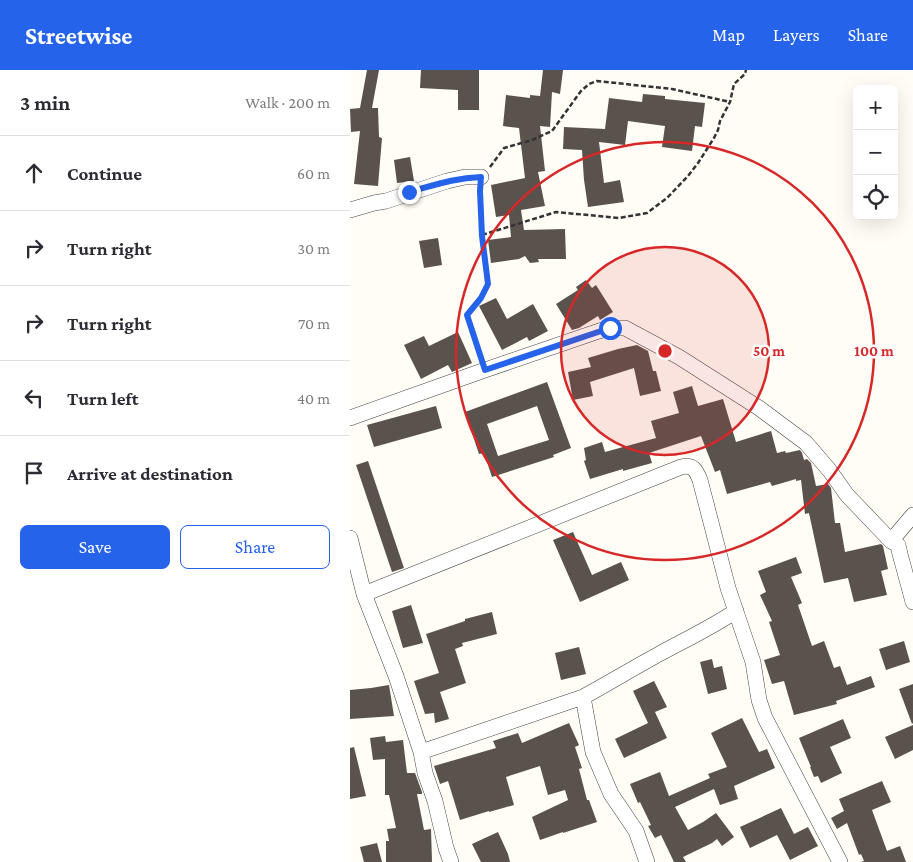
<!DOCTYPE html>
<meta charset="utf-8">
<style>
body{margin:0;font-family:"Crimson Pro",serif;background:#f7f7f7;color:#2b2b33}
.controls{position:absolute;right:15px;top:15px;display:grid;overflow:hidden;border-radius:8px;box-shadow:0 5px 20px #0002}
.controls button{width:45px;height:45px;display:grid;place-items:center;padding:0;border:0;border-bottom:1px solid #e1e1e2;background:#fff;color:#2b2b33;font:25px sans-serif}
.stop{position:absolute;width:15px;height:15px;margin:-11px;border:4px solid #2563eb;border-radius:50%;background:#fff}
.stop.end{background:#2563eb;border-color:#fff;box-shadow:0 1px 5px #0008}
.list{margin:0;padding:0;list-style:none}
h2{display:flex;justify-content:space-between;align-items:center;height:65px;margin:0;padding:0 20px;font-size:21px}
h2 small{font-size:16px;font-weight:400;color:#7c7c81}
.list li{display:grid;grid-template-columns:32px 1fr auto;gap:15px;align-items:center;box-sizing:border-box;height:75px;padding:0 20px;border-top:1px solid #e1e1e2}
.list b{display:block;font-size:19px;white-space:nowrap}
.list em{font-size:16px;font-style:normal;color:#7c7c81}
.actions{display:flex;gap:10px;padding:15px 20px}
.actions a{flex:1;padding:11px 0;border:1px solid #2563eb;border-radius:8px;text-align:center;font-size:18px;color:#2563eb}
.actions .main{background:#2563eb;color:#fff}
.icon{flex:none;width:28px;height:28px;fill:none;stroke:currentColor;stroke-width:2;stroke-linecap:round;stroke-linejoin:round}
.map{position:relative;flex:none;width:563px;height:792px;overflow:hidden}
header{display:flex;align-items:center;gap:30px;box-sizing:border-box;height:70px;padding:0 25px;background:#2563eb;color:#fff}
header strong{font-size:24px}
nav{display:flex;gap:28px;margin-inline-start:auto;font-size:18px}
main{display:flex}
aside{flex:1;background:#fff}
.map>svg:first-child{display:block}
.building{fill:#5a524d;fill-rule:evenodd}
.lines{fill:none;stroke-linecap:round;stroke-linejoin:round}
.minor-casing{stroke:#444;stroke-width:16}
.path{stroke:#333;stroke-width:2.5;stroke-dasharray:5 2.5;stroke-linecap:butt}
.minor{stroke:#fff;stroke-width:15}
.route{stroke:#2563eb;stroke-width:6}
.ring{fill:none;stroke:#d62828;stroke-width:2.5}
.centre{fill:#d62828;stroke:#fff;stroke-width:2.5}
.ring-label{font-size:15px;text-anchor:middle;font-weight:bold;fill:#d62828;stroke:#fff;stroke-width:5;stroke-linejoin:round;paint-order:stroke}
</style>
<header>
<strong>Streetwise</strong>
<nav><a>Map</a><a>Layers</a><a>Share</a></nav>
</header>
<main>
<aside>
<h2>3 min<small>Walk · 200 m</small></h2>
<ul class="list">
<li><svg class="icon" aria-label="ahead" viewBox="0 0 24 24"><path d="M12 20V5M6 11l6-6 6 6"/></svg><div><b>Continue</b></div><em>60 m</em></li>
<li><svg class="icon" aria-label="right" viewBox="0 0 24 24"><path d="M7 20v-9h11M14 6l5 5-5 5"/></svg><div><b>Turn right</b></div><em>30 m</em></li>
<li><svg class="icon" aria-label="right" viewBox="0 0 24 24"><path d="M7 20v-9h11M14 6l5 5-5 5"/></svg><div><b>Turn right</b></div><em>70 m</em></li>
<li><svg class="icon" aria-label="left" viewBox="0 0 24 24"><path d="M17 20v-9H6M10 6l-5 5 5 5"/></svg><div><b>Turn left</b></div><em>40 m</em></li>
<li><svg class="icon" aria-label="arrive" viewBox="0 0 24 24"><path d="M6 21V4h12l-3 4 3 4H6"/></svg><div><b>Arrive at destination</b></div></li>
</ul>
<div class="actions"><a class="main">Save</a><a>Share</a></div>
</aside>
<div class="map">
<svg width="563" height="792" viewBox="0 0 563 792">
<rect width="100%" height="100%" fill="#fffdf5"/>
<!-- building -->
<path class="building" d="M17,0H29L22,38H28L29,67L32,68L28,116L4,114L10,61L1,62L0,39L10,38Z
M71,0H129V40H108V20L70,18Z
M193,0H213L210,24L202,22L200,57L190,56L195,101L188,102L195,136L171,140L174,160L215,159L216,189H188L189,192L180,193L175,186L169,189L141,193L138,170L161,167L159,145L146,147L141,115L175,108L169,58L153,56L156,25L180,28V25L190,26Z
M293,24L315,26V29L355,33L352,57L345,56L342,81L312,77L315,56L278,51L275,75L249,72L254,113L270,110L274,132L238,137L234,110L232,80L213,79L214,57L255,59L259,28L292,32Z
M60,87L64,111L47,113L44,90Z
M88,168L92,195L74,198L69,171Z
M236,210L242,218L246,215L263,242L250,250L248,246L229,258L222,260L206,234L228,220L226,217Z
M146,228L157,249L183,234L198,261L179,271L177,267L152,280L129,236Z
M108,262L122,293L102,302L98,295L71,309L54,275L74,266L79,276Z
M287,275L298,281L303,301H306L311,321L290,326L284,298L240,312L243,326L223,330L218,302L241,297L238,288L268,279Z
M197,312L221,378L203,385L204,387L142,407L134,383L129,384L115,342ZM187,336L199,370L148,386L137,354Z
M342,316L348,336L373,329L386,372L421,361L427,383L435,381L436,383L450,380L452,383L454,390L457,389L461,393L466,416L478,414L481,418L485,453H490L495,482L531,474L533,476L538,499L531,501L537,525L504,532L498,508L474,513L459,443L455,444L451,410L446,411V409L422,416L420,412L377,424L370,400L365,402L351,366L299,383L302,393L273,401V399L240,409L234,391L236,390L234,378L252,372L255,382L306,368L301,351L329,343L323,322Z
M86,336L92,358L24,377L17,355Z
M18,391L54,498L42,502L6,395Z
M223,462L242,505L271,492L279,510L230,532L203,470Z
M446,487L452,503L441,507L452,533L448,535L462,576L474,571L484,598L490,596L497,615L521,606L525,617L486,631L487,634L444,645L434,611L422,614L414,590L430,585L419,552L422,551L410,525L416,522L408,501Z
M61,535L73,573L53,578L42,541Z
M142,542L147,564L112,573L113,576L105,579L116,613L90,622L99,649L85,653L84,643L75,644L64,611L89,603L76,564L115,551V549Z
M554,571L560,592L536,600L529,579Z
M229,577L236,604L211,610L205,583Z
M362,589L364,598L372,596L377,619L358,624L350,592Z
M304,611L317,637L305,642L317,668L274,688L265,669L298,653L283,621Z
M563,614V653L562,654L549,619Z
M39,615L44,646L0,649V620L21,618Z
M392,648L409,682L417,679L425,698L384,716L388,729L370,735L364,719L325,737L338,760L353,752L366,743L384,767L372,776L367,769L362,773L333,787L336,792H324L311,765L305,768L298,756L301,755L290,732L288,733L280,714L310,702L319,726L360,708L358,704L377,697L361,663Z
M493,649L501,668L480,677L492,703L471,713L468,706L464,707L460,697H461L449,668Z
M219,653L229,675L225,677L232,698L229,699L237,730H239L247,752L213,763V762L190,770L182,747L218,730L215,720L198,725L190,696L156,707L164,735L139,742V741L110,750L98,711L90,714L84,696L146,678L143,671L168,663L172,673Z
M563,655V680L545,689L535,667Z
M35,666L36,672L53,670L57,703H65L72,722V724H67L74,760L81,759L82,792H36V771H39L37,759L46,758L39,725H35V689L23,690L20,668Z
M4,677L16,726L0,729V678Z
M532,711L541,732L522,740L537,781L550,776L556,792H511L514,791L511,784L509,785L497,753L487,759L481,748L494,741L489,729Z
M431,738L444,764L458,757L468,776L440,790L427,765L400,778L390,757Z
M148,762L158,784L160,792H131L122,774Z
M27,773L32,792H14L10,777Z"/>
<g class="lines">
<defs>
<path id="minor" d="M0,140L24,133L36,131L97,111L115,107H131
M0,348L135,300L249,261L260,258H275L329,287L409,338L456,373L480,401L497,425L541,471L548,475L550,484L563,532
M0,468L14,524L46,606L71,682L75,703L85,731L96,778L101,792
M541,471L563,445
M14,524L331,397C343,394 346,400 350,410L378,518L403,592L409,630L415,648L490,792
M71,682L233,627
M297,792L286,761L261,724L243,682L233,627C259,613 285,597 311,583C337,569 362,557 386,541"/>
</defs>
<!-- minor casing -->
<use href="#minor" class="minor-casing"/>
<!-- path -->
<path class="path" d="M140,97L154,78L182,70L202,61L231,21L239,14L247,11L322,19L380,32
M130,121L132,165L137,214L131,228L117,245L131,287
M132,165L206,142L269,148L297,143L317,128L338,106L348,93L364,68L368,60L370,51L380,32L384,14L395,4L396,0"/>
<!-- minor -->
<use href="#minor" class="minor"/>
</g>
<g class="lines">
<!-- route -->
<path class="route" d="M59,122C85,115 104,108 131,107L130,121L132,166L138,214L131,228L117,245L135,300L260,258"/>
</g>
<!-- distance rings -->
<circle cx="315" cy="281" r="104" fill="#d62828" fill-opacity=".12"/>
<g class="ring">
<circle cx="315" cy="281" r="104"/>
<circle cx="315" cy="281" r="209"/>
</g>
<circle cx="315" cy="281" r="8" class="centre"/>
<g class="ring-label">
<text x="419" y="286">50 m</text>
<text x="524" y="286">100 m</text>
</g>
</svg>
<div class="controls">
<button>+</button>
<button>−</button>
<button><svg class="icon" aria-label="locate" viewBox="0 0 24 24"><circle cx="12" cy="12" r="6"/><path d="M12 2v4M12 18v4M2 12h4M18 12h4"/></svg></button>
</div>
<div class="stop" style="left:260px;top:258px"></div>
<div class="stop end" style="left:59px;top:122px"></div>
</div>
</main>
